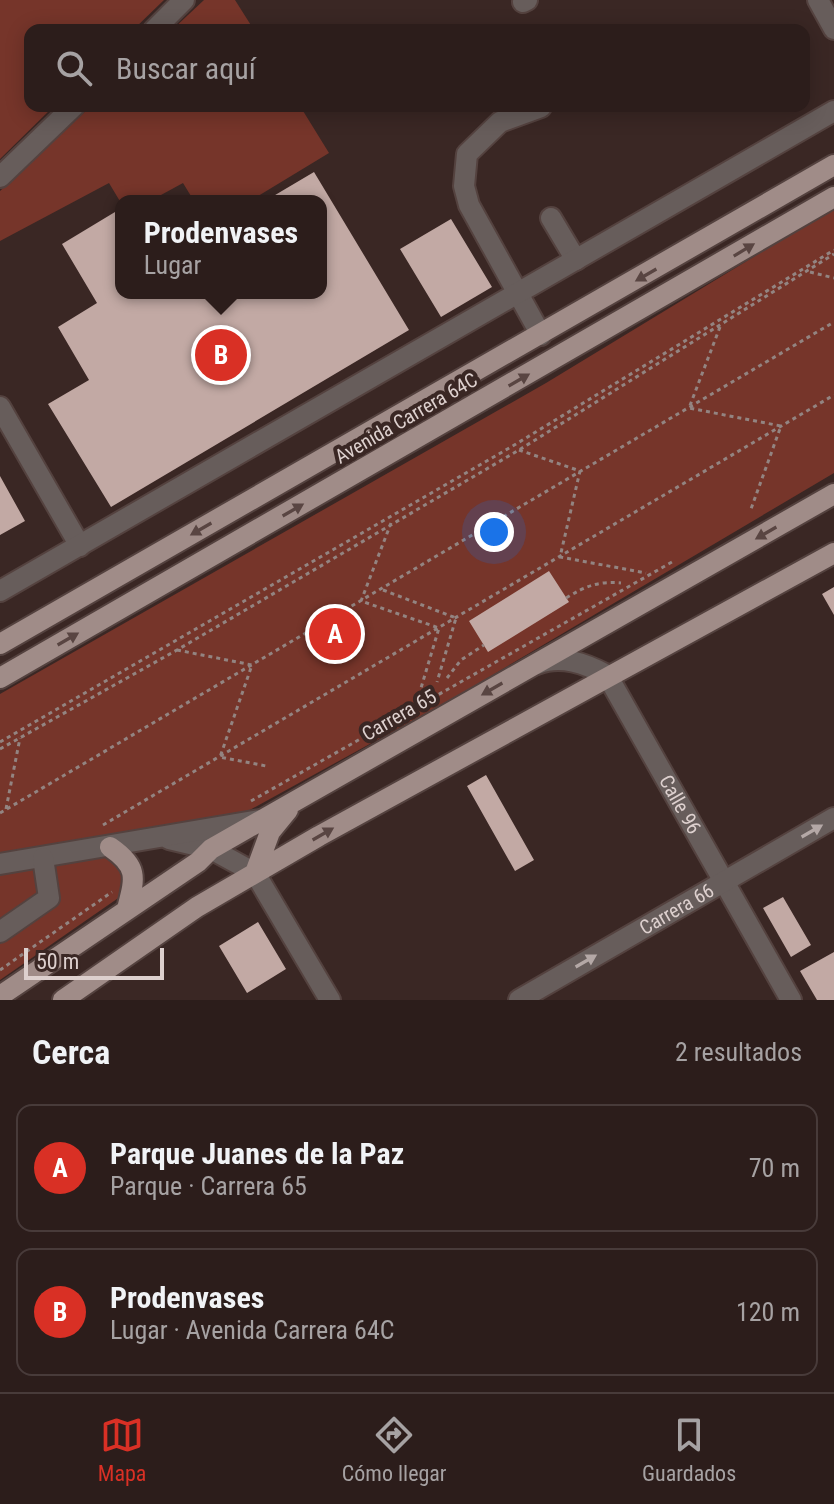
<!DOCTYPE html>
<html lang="es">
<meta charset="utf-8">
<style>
body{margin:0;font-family:"Roboto Condensed",sans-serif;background:#382a28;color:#f1f3f6}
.scale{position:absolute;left:24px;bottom:20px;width:140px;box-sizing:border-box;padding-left:8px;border:4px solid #ddd0ce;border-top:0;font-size:22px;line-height:28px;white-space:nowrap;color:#ddd0ce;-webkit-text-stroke:6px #3a2724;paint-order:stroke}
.you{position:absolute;left:494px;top:532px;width:28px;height:28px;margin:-20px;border:6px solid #fff;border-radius:50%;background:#1a73e8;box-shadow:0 0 0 12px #1a73e833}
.badge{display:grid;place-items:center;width:52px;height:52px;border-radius:50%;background:#d93025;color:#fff;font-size:26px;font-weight:700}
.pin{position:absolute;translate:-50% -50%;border:4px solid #fff;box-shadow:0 2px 8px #0006}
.popup{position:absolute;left:115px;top:195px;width:212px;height:104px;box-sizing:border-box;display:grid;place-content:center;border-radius:16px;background:#2c1d1b;filter:drop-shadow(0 2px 6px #0005);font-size:26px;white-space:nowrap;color:#a6a2a3}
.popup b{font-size:30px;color:#f1f3f6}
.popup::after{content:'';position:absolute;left:50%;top:100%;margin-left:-16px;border:16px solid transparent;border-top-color:#2c1d1b}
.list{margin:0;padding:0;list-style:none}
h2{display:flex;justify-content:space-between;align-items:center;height:104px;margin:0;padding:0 32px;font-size:34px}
h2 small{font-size:26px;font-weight:400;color:#a6a2a3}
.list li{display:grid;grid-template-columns:52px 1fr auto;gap:24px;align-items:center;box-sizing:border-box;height:128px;margin:0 16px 16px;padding:0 16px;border:2px solid #483b3a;border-radius:16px}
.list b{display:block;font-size:30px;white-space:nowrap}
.list p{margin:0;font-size:26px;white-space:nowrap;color:#a6a2a3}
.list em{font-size:26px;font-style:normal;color:#a6a2a3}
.icon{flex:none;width:44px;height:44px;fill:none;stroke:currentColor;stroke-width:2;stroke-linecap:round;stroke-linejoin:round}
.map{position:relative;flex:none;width:834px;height:1000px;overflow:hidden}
.search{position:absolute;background:#2c1d1b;box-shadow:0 4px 20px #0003;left:24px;right:24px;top:24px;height:88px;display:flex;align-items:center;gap:20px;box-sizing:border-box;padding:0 28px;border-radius:16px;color:#a6a2a3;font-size:30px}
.sheet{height:392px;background:#2c1d1b}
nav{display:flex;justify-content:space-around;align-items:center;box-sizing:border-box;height:112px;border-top:2px solid #483b3a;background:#2c1d1b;font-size:22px;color:#a6a2a3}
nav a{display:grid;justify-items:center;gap:4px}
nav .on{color:#d93025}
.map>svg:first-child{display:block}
.green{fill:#76352a}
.building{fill:#c2a9a4}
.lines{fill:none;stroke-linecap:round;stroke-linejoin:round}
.minor-casing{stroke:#54423f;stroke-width:24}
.major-casing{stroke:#54423f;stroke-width:24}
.path{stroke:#938481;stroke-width:3;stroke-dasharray:4 4;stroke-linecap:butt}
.minor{stroke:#675d5b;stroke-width:20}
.major{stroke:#a08c88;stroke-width:20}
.oneway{fill:#594542}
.oneway2{fill:#b4a8a6}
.labels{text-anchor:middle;stroke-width:8;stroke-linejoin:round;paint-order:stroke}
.street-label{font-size:20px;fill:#ddd0ce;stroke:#3a2724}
</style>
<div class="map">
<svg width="834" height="1000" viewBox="0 0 834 1000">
<rect width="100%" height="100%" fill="#3a2724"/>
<!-- green -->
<path class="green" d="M0,0H164L133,30H30V106H54L0,159Z
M204,0H235L254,30H172Z
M91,106H300L329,153L250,201H194L183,183L150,201L121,203L109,183L0,241V191Z
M834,208V473L457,696L248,811L116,838L127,892L0,980V694L546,383Z"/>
<!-- building -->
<path class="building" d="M314,172L409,330L111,507L48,404L89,380L58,327L97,303L62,244L115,212L121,222V293H321V201H265Z
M451,219L492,287L441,317L400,249Z
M0,476L25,521L0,535Z
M549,571L569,602L488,652L469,621Z
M834,587V615L822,594Z
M486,775L534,860L515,871L467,786Z
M783,897L811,945L791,957L763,908Z
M258,922L286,969L247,993L219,946Z
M834,952V1000H817L800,971Z"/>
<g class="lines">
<defs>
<g id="minor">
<path d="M818,0L834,29"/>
<path d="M523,2L527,0"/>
<path d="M154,30L184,0"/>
<path d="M0,177L74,106"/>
<path d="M551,218L576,260"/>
<path d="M541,335L469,205L464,186L467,154L500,122L541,107"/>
<path d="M0,407L80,546"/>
<path d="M0,591L834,111"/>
<path id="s1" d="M537,664C561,654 586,664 607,675L791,1000"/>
<path d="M169,839L211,849L255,873L330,1000"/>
<path d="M0,864L260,820"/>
<path d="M0,932L49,898L43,858"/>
<path id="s2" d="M519,1000L834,818"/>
</g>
<path id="major" d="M0,644L834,165
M0,678L834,197
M110,847C139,867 135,878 127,909
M255,873L270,832L288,810
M0,996L198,862L211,849L834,494
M63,1000L197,907L319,836L834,553"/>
</defs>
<!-- minor casing -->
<use href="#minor" class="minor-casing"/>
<!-- major casing -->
<use href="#major" class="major-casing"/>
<!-- path -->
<path class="path" d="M810,272L834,278
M720,327L689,408L781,426L751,509
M519,450L580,471L560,557L646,573
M391,523L361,601L439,628L421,688
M383,590L456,618L437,682
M566,598C586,586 598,581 621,583
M177,650L252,665L220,757L266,766
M447,678L461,660L484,645
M0,742L516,444L834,250
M0,749L177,650L519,450L834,254
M251,801L672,562
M6,809L20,738
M0,813L834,322
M103,825L834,395
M0,970L112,892"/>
<!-- minor -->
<use href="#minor" class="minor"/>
<!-- major -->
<use href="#major" class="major"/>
</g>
<!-- one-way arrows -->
<defs><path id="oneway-solid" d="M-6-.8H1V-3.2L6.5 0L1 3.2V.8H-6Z" transform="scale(2)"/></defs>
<g class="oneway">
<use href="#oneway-solid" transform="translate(744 250) rotate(-31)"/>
<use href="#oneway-solid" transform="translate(646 275) rotate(150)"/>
<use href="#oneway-solid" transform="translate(519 380) rotate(-30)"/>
<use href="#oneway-solid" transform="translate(293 510) rotate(-30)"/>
<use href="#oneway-solid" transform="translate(201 529) rotate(150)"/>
<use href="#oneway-solid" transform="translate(766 533) rotate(150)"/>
<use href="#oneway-solid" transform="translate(68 639) rotate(-30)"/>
<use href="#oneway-solid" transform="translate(492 689) rotate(150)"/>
<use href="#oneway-solid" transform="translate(323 834) rotate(-30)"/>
</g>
<g class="oneway2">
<use href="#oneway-solid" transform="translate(812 831) rotate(-30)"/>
<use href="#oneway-solid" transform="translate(586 961) rotate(-30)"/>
</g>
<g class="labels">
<!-- street labels -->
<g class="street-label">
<text transform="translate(406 418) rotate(-30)" y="7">Avenida Carrera 64C</text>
<text transform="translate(399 715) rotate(-30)" y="7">Carrera 65</text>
<text dy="7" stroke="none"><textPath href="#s1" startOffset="222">Calle 96</textPath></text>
<text dy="7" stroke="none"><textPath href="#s2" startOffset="182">Carrera 66</textPath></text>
</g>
</g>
</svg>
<div class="scale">50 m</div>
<div class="you"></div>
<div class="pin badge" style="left:335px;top:634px">A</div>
<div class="pin badge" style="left:221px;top:355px">B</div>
<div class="popup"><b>Prodenvases</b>Lugar</div>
<div class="search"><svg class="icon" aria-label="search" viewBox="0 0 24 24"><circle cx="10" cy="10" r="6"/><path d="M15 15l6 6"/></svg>Buscar aquí</div>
</div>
<section class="sheet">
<h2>Cerca<small>2 resultados</small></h2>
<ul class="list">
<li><span class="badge">A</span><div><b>Parque Juanes de la Paz</b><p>Parque · Carrera 65</p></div><em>70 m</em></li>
<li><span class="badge">B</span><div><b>Prodenvases</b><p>Lugar · Avenida Carrera 64C</p></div><em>120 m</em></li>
</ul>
</section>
<nav>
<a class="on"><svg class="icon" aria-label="map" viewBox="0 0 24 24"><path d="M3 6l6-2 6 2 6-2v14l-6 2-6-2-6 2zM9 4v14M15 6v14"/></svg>Mapa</a>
<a><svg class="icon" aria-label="directions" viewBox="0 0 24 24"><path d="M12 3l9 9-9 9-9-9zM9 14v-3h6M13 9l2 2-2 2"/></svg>Cómo llegar</a>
<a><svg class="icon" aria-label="saved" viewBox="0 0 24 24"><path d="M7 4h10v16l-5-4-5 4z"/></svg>Guardados</a>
</nav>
